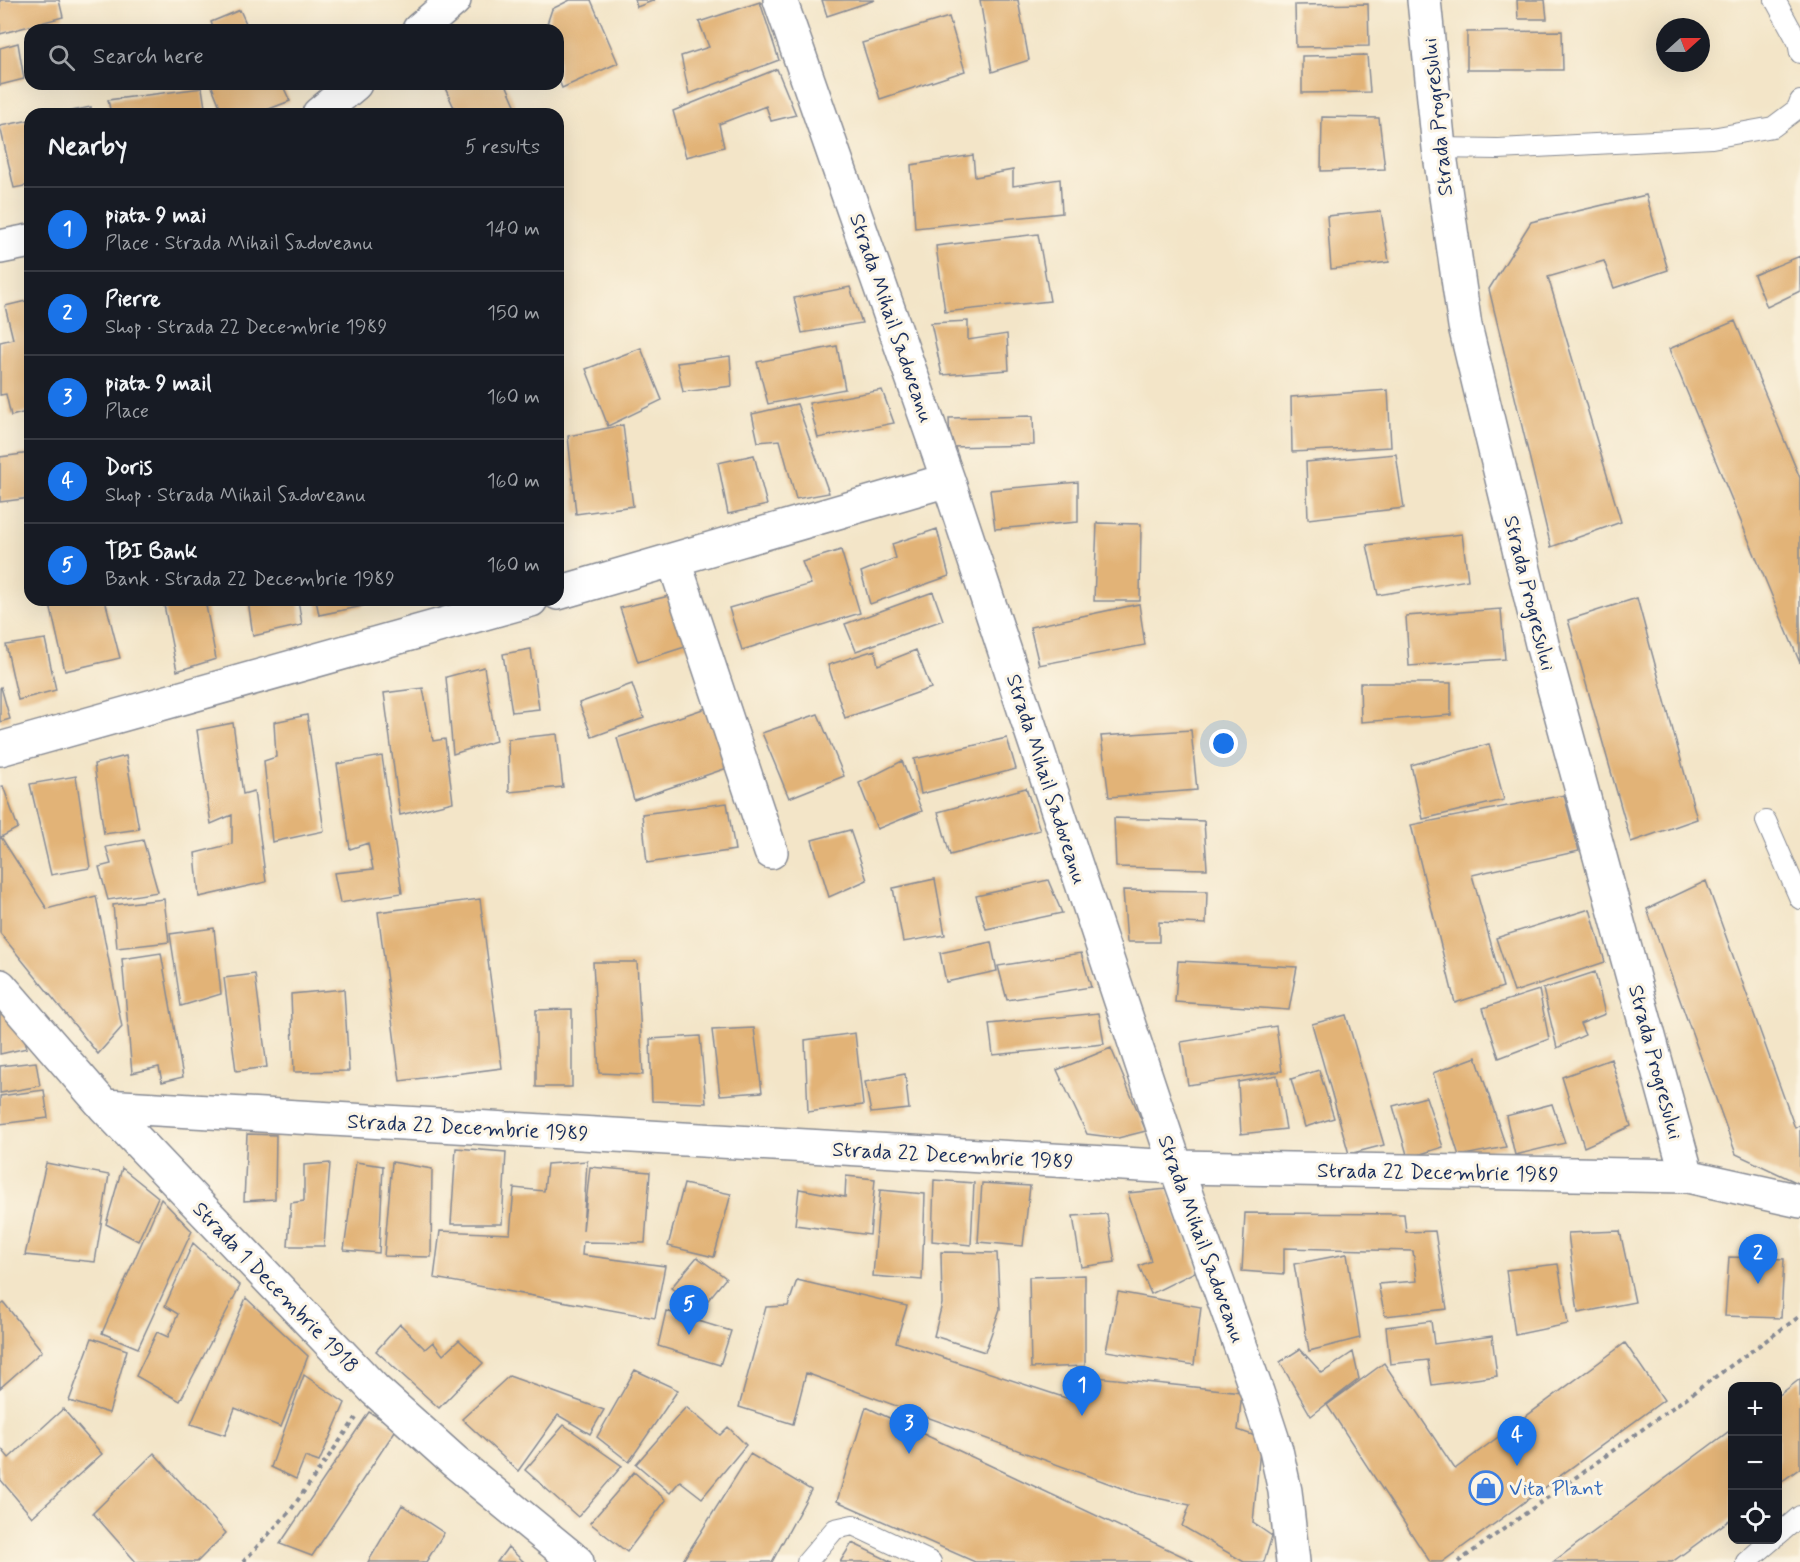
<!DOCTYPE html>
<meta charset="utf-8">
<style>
body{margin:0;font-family:Mynerve,sans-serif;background:#242831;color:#f1f3f6}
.controls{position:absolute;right:18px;bottom:18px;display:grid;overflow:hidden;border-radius:12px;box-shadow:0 6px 24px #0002}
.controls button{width:54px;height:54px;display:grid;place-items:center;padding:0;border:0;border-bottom:2px solid #363941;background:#171b24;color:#f1f3f6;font:30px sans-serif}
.compass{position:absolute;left:1656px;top:18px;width:54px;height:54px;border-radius:50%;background:#171b24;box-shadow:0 6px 24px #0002;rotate:69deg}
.you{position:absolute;left:1224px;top:744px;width:21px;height:21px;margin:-15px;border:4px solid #fff;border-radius:50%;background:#1a73e8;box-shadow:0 0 0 9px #1a73e833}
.badge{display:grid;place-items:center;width:39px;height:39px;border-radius:50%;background:#1a73e8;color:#fff;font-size:20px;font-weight:700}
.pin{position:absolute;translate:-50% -50px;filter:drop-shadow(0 2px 3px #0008)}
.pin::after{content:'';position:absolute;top:32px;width:21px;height:18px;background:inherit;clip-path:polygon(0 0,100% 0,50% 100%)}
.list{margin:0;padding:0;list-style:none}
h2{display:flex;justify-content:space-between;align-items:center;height:78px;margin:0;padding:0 24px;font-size:26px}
h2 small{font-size:20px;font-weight:400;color:#9ea1a6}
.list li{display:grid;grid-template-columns:39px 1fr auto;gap:18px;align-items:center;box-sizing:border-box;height:84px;padding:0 24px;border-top:2px solid #363941}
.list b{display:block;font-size:22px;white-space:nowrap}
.list p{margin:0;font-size:20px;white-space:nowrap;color:#9ea1a6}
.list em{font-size:20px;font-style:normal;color:#9ea1a6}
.icon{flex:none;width:33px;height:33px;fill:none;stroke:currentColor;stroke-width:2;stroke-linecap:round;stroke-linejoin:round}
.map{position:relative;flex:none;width:1800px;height:1562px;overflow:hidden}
.search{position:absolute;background:#171b24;box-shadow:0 6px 24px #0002;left:24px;top:24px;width:540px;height:66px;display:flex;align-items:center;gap:15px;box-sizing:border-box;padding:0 21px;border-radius:18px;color:#9ea1a6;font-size:22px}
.panel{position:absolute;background:#171b24;box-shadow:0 6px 24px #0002;left:24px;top:108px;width:540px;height:498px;border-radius:18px}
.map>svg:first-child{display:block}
.building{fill:#e2b377}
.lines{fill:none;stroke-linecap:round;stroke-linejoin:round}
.service-casing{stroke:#878a93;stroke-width:22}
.minor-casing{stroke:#878a93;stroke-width:36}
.path{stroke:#878a93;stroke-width:4;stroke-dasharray:4.5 4.5;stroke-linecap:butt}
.service{stroke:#fff;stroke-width:20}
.minor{stroke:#fff;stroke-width:33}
.labels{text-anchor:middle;stroke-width:6;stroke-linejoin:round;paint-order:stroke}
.street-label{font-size:21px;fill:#1b2f5e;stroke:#fcf5e5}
.shop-label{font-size:21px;fill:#366cbe;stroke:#fcf5e5;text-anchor:start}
</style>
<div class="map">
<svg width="1800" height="1562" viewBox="0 0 1800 1562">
<rect width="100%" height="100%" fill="#fcf5e5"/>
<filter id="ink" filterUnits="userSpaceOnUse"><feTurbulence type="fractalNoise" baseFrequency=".0167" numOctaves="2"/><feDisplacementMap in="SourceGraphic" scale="12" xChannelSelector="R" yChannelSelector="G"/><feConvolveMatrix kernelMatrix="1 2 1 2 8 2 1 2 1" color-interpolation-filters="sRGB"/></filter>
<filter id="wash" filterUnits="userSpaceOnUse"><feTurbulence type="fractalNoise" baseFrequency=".008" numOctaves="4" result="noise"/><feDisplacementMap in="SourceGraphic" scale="24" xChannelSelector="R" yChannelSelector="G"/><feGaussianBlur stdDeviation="1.35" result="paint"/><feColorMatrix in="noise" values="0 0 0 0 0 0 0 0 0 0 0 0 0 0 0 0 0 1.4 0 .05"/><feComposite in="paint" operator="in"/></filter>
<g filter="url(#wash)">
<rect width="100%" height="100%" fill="#f3e5c8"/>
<g id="blocks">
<!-- building -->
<path class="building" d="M0,0H59L63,17L0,34Z
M570,0H591L618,63L562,88L558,78V30H545L552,9Z
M635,0H655L637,7Z
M822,0H875L827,16Z
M980,0H1018L1029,60L992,72Z
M1517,0H1545L1547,19H1518Z
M760,2L779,60L689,94L681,56L709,47L699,22Z
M1368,4L1369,46L1296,47L1295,5Z
M240,10L249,30H214L211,22Z
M949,17L965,71L880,99L862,43Z
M1562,31L1563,70H1467V32Z
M18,43L24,79L0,85V48Z
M1367,55L1370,92L1302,93V56Z
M777,69L796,115L771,121L766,106L719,124L724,147L686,157L673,111Z
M211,84H282L290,101L256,114H223Z
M452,84H506L519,114H457L445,88Z
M202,88L206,114H111L108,100Z
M91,107L92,114H62V113Z
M1322,117L1379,118L1385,169L1321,171Z
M30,120V185L14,188L0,126Z
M973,155L975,177L1013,170V186L1060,179L1062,213L915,228L911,165Z
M1646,195L1668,270L1614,288L1604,261L1548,277L1621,522L1551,547L1489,289L1531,222Z
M1381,211L1389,262L1331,269L1327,216Z
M1038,234L1050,301L945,312L936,246Z
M1800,256V291L1767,307L1754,275Z
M850,287L862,323L802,333L794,298Z
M30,300V411L11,416L6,394L0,395V342L13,339L5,306Z
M968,321V340L1007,334L1009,370L942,375L931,323Z
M1735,321L1800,478V663L1669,349Z
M837,346L845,389L768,404L757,362Z
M641,348L662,400L608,426L586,369Z
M730,356L732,386L683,392L677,363Z
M882,390L894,423L818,438L809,403Z
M1388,390L1391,447L1292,452L1291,397Z
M797,404L829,493L796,499L780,440L758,442L752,414Z
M1033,416L1034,445L950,447L949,418Z
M623,425L633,506L576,514L568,436Z
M30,453V498L0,502V457Z
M1396,454L1404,508L1308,519L1306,462Z
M754,455L767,505L728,514L718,463Z
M1078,482V522L995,529L990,490Z
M1097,523L1141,524L1140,601H1094Z
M937,529L949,576L870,604L861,572L896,558L892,544Z
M1462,534L1468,580L1378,595L1367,545Z
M841,550L860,613L742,650L729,608L811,584L802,562Z
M933,592L943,620L856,651L845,624Z
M673,595L688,646L638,662L620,608Z
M1637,598L1697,819L1631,842L1568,620Z
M49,600H105L120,658L65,671Z
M163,600H205L216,659L177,671Z
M248,600H298L302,625L253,636Z
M316,600H362L363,606L319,615Z
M384,600H405V601L385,605Z
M1139,604L1145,645L1039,665L1030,627Z
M1501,609L1505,659L1409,666L1406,616Z
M45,639L56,690L18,700L6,645Z
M531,649L539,709L512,712L503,654Z
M875,650L878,665L916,650L931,688L845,718L828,665Z
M484,667L496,741L453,754L446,677Z
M1360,683H1451V715L1361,722Z
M632,684L644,718L592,737L579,703Z
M1,687L10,719L0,722V688Z
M423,688L433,741L445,739L453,802L400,815L384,693Z
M709,707L730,767L634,800L617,738Z
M818,714L844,776L789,798L762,733Z
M307,715L324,831L272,842L264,761L276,757L274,722Z
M233,723L243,794L254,791L266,882L199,897L195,853L232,844V815L211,824L197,730Z
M1191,730L1197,790L1109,797L1101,736Z
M557,734L563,787L509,792L508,739Z
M1007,738L1016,769L921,794L914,759Z
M1489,744L1504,800L1423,819L1411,765Z
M126,756L139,829L104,834L94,764Z
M382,756L402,893L340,903L334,873L373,869L368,843L350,849L337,764Z
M902,761L922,811L877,829L859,783Z
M76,776L90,868L51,875L30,784Z
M3,786L18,828L1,837L47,909L96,896L122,1027L98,1054L0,933V787Z
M1026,788L1040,830L950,855L938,812Z
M1564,795L1579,851L1472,875L1503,987L1455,1003L1411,825Z
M727,803L735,850L647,863L642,814Z
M1114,818L1204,821L1207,869L1116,867Z
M850,830L867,880L829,897L812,840Z
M143,840L158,892L108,900L99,867L111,864L106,847Z
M935,879L945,935L903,942L893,888Z
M1048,880L1062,913L986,929L976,896Z
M1706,881L1795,1128L1800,1125V1184L1736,1154L1647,909Z
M1123,890L1207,891L1206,924L1159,922V942H1127Z
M164,899L169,942L117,948L113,905Z
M480,899L502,1068L400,1081L378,912Z
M1590,909L1605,962L1514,992L1496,938Z
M214,928L221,994L181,1006L170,934Z
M991,942L997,971L946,982L940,953Z
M161,953L183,1077L162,1082L159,1067L132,1073L122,959Z
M1081,953L1091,987L1007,1000L998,966Z
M1178,961L1297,967L1289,1010L1175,1002Z
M593,962H637L643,1075L599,1073Z
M1595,972L1605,1014L1580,1024L1585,1035L1557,1048L1543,989Z
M255,974L267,1067L236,1071L224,978Z
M344,989L349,1071L294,1072L291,994Z
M1539,990L1549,1039L1499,1058L1483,1008Z
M0,997L19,1018L27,1048L0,1054Z
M572,1009V1087H536V1010Z
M1099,1013L1104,1044L993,1055L989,1024Z
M1346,1015L1384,1145L1349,1154L1312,1024Z
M1276,1026L1282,1071L1188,1085L1181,1042Z
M754,1028L762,1092L720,1095L712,1030Z
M855,1033L863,1105L808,1112L805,1040Z
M700,1036L706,1103L652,1101L650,1039Z
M1111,1048L1146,1131L1118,1138L1087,1134L1057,1070Z
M1476,1057L1506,1147L1459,1156L1433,1073Z
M1611,1059L1631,1126L1584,1147L1562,1077Z
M36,1062L40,1086L0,1093V1066Z
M1319,1070L1334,1118L1305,1127L1291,1079Z
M905,1074L909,1109L871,1113L865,1082Z
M1277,1075L1286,1129L1241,1134L1238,1082Z
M44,1090L48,1118L0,1124V1096Z
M1426,1097L1443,1147L1408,1158L1393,1106Z
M1552,1104L1565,1143L1515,1155L1506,1116Z
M247,1134L276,1135L275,1199L244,1201Z
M456,1148L506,1152L502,1224H451Z
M587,1161L583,1231L590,1167L650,1172L645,1243L583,1242L582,1255L665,1266L655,1318L434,1278L440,1231L510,1234L514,1188L544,1191L547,1164Z
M356,1162L383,1166L379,1253L344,1250Z
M392,1162L432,1169L431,1257L384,1256Z
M46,1163L109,1175L95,1262L25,1255Z
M330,1163L324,1246H288L291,1203L304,1201V1165Z
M122,1168L158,1197L138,1241L106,1224Z
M846,1176L875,1179L870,1235L795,1225L799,1189L845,1197Z
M934,1180L974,1183L971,1245L932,1241Z
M982,1183L1030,1186L1023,1246L978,1242Z
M684,1184L731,1194L714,1257L668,1246Z
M1167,1189L1197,1271L1151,1294L1139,1266L1151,1261L1128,1193Z
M880,1190L925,1194L922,1280L873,1276Z
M161,1199L192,1231L138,1348L102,1333Z
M1245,1213L1404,1214L1406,1232L1435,1231L1447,1309L1385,1316L1378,1284L1417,1281L1413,1251L1284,1248V1274L1242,1271Z
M1107,1214L1115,1262L1081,1267L1073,1216Z
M1620,1231L1635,1302L1578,1313L1568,1233Z
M193,1243L240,1286L180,1401L136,1376L157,1332L168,1337L178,1314L165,1306Z
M941,1252L997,1253L1000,1309L985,1352L934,1336L942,1304Z
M1347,1254L1360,1338L1309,1351L1294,1264Z
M697,1257L726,1278L700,1310L671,1288Z
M1729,1257L1784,1259L1781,1318L1725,1316Z
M1558,1264L1568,1324L1515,1335L1506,1270Z
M1085,1275V1366L1031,1368L1029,1277Z
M797,1280L907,1306L896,1342L1069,1399L1077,1375L1242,1392L1238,1430L1261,1438L1253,1523L1272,1536L1264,1562H1244L1182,1526L1190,1505L1138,1494L806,1373L793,1424L739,1407L766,1307L788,1306Z
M1118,1292L1201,1307L1194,1365L1106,1351Z
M246,1298L308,1356L281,1427L235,1408L225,1435L191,1424Z
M4,1303L42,1351L0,1388V1306Z
M666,1311L731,1331L720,1365L658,1346Z
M1431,1321L1434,1344L1492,1336L1497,1376L1432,1385L1428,1360L1390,1364L1386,1327Z
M400,1324L425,1349L433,1342L443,1355L459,1340L483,1363L439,1408L376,1351Z
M92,1338L127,1350L109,1413L69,1401Z
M1625,1343L1664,1400L1442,1562H1430L1327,1405L1384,1363L1455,1469Z
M1300,1349L1322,1373L1353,1352L1359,1379L1311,1416L1280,1362Z
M635,1370L678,1390L629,1462L597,1437Z
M304,1375L345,1403L319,1462L305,1457L296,1479L271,1467Z
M509,1376L604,1410L590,1434L558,1415L518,1471L462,1419Z
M1800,1379V1468L1778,1484V1396Z
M686,1407L720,1435L728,1427L746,1445L702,1498L680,1481L670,1493L636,1464Z
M866,1407L1195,1562H975L837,1501Z
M63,1409L102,1454L32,1517L0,1479V1447L9,1458Z
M369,1412L397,1428L312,1556L280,1544Z
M564,1425L622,1466L578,1517L525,1470Z
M1732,1429V1518L1672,1562H1553Z
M154,1453L226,1533L197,1562H136L93,1513Z
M750,1454L811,1490L772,1562H682Z
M634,1472L666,1500L627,1552L590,1523Z
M402,1505L444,1533L426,1562H368Z
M852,1543L892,1562H840Z
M508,1547L524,1562H497Z"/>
</g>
</g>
<g filter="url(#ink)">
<use href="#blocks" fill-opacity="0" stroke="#878a93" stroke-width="1.5"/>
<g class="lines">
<defs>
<path id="service" d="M1775,0L1798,42L1800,53
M1439,148L1498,149L1712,138L1773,127L1797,109L1800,101
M1766,821L1800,899
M1778,1535L1800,1516
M807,1562L835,1529L853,1525L931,1562
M1746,1562L1772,1540"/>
<path id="minor" d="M780,0L948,480L1176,1167L1257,1392L1276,1450L1285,1491L1293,1562
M1424,0L1439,148L1465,326L1542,644L1687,1176
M419,30L454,0
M319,114L355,84
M0,247L30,241
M674,561L771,852
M558,593L948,480
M0,749L531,600
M0,986L104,1106L375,1390L454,1461L577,1562
M104,1106L1176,1167L1687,1176L1800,1201"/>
</defs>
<!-- service casing -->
<use href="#service" class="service-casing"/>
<!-- minor casing -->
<use href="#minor" class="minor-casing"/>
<!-- path -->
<path class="path" d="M243,1562L290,1511L356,1418
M1458,1562L1800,1316"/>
<!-- service -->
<use href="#service" class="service"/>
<!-- minor -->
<use href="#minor" class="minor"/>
</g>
</g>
<!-- icons -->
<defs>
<symbol id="shop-ring" viewBox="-11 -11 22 22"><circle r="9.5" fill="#fcf5e5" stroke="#3f7fe0" stroke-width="1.5"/><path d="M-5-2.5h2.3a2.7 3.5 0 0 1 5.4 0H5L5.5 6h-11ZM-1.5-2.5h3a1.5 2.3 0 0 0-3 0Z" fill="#3f7fe0"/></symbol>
</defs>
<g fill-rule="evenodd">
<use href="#shop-ring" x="1467" y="1469" width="38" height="38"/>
</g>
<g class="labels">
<!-- street labels -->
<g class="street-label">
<text transform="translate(1437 117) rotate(-96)" y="7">Strada Progresului</text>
<text transform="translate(892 318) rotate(71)" y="7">Strada Mihail Sadoveanu</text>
<text transform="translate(1530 593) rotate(76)" y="7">Strada Progresului</text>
<text transform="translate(1047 779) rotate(72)" y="7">Strada Mihail Sadoveanu</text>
<text transform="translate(1656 1062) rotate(75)" y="7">Strada Progresului</text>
<text transform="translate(468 1127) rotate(3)" y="7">Strada 22 Decembrie 1989</text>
<text transform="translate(953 1155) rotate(3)" y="7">Strada 22 Decembrie 1989</text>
<text transform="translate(1438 1172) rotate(1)" y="7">Strada 22 Decembrie 1989</text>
<text transform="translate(1202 1239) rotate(70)" y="7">Strada Mihail Sadoveanu</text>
<text transform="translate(276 1287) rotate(46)" y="7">Strada 1 Decembrie 1918</text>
</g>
<!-- shop labels -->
<g class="shop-label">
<text x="1509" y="1495">Vita Plant</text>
</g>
</g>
</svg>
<div class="controls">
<button>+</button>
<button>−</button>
<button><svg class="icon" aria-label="locate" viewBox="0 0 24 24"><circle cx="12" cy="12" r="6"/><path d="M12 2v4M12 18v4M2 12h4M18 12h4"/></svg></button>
</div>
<svg class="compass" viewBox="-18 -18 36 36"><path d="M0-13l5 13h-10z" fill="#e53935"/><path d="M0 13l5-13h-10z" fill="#9ea1a6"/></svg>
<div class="you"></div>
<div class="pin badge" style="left:1082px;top:1416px">1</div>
<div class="pin badge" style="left:1758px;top:1284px">2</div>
<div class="pin badge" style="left:909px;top:1454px">3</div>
<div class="pin badge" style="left:1517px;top:1466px">4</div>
<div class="pin badge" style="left:689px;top:1335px">5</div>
<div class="search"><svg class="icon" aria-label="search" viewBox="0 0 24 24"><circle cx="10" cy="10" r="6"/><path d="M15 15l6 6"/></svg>Search here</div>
<section class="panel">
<h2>Nearby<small>5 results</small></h2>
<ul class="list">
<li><span class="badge">1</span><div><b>piata 9 mai</b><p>Place · Strada Mihail Sadoveanu</p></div><em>140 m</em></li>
<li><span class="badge">2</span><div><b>Pierre</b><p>Shop · Strada 22 Decembrie 1989</p></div><em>150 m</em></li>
<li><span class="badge">3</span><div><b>piata 9 mail</b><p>Place</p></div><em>160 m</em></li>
<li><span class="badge">4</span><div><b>Doris</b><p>Shop · Strada Mihail Sadoveanu</p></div><em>160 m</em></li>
<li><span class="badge">5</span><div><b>TBI Bank</b><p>Bank · Strada 22 Decembrie 1989</p></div><em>160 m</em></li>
</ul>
</section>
</div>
